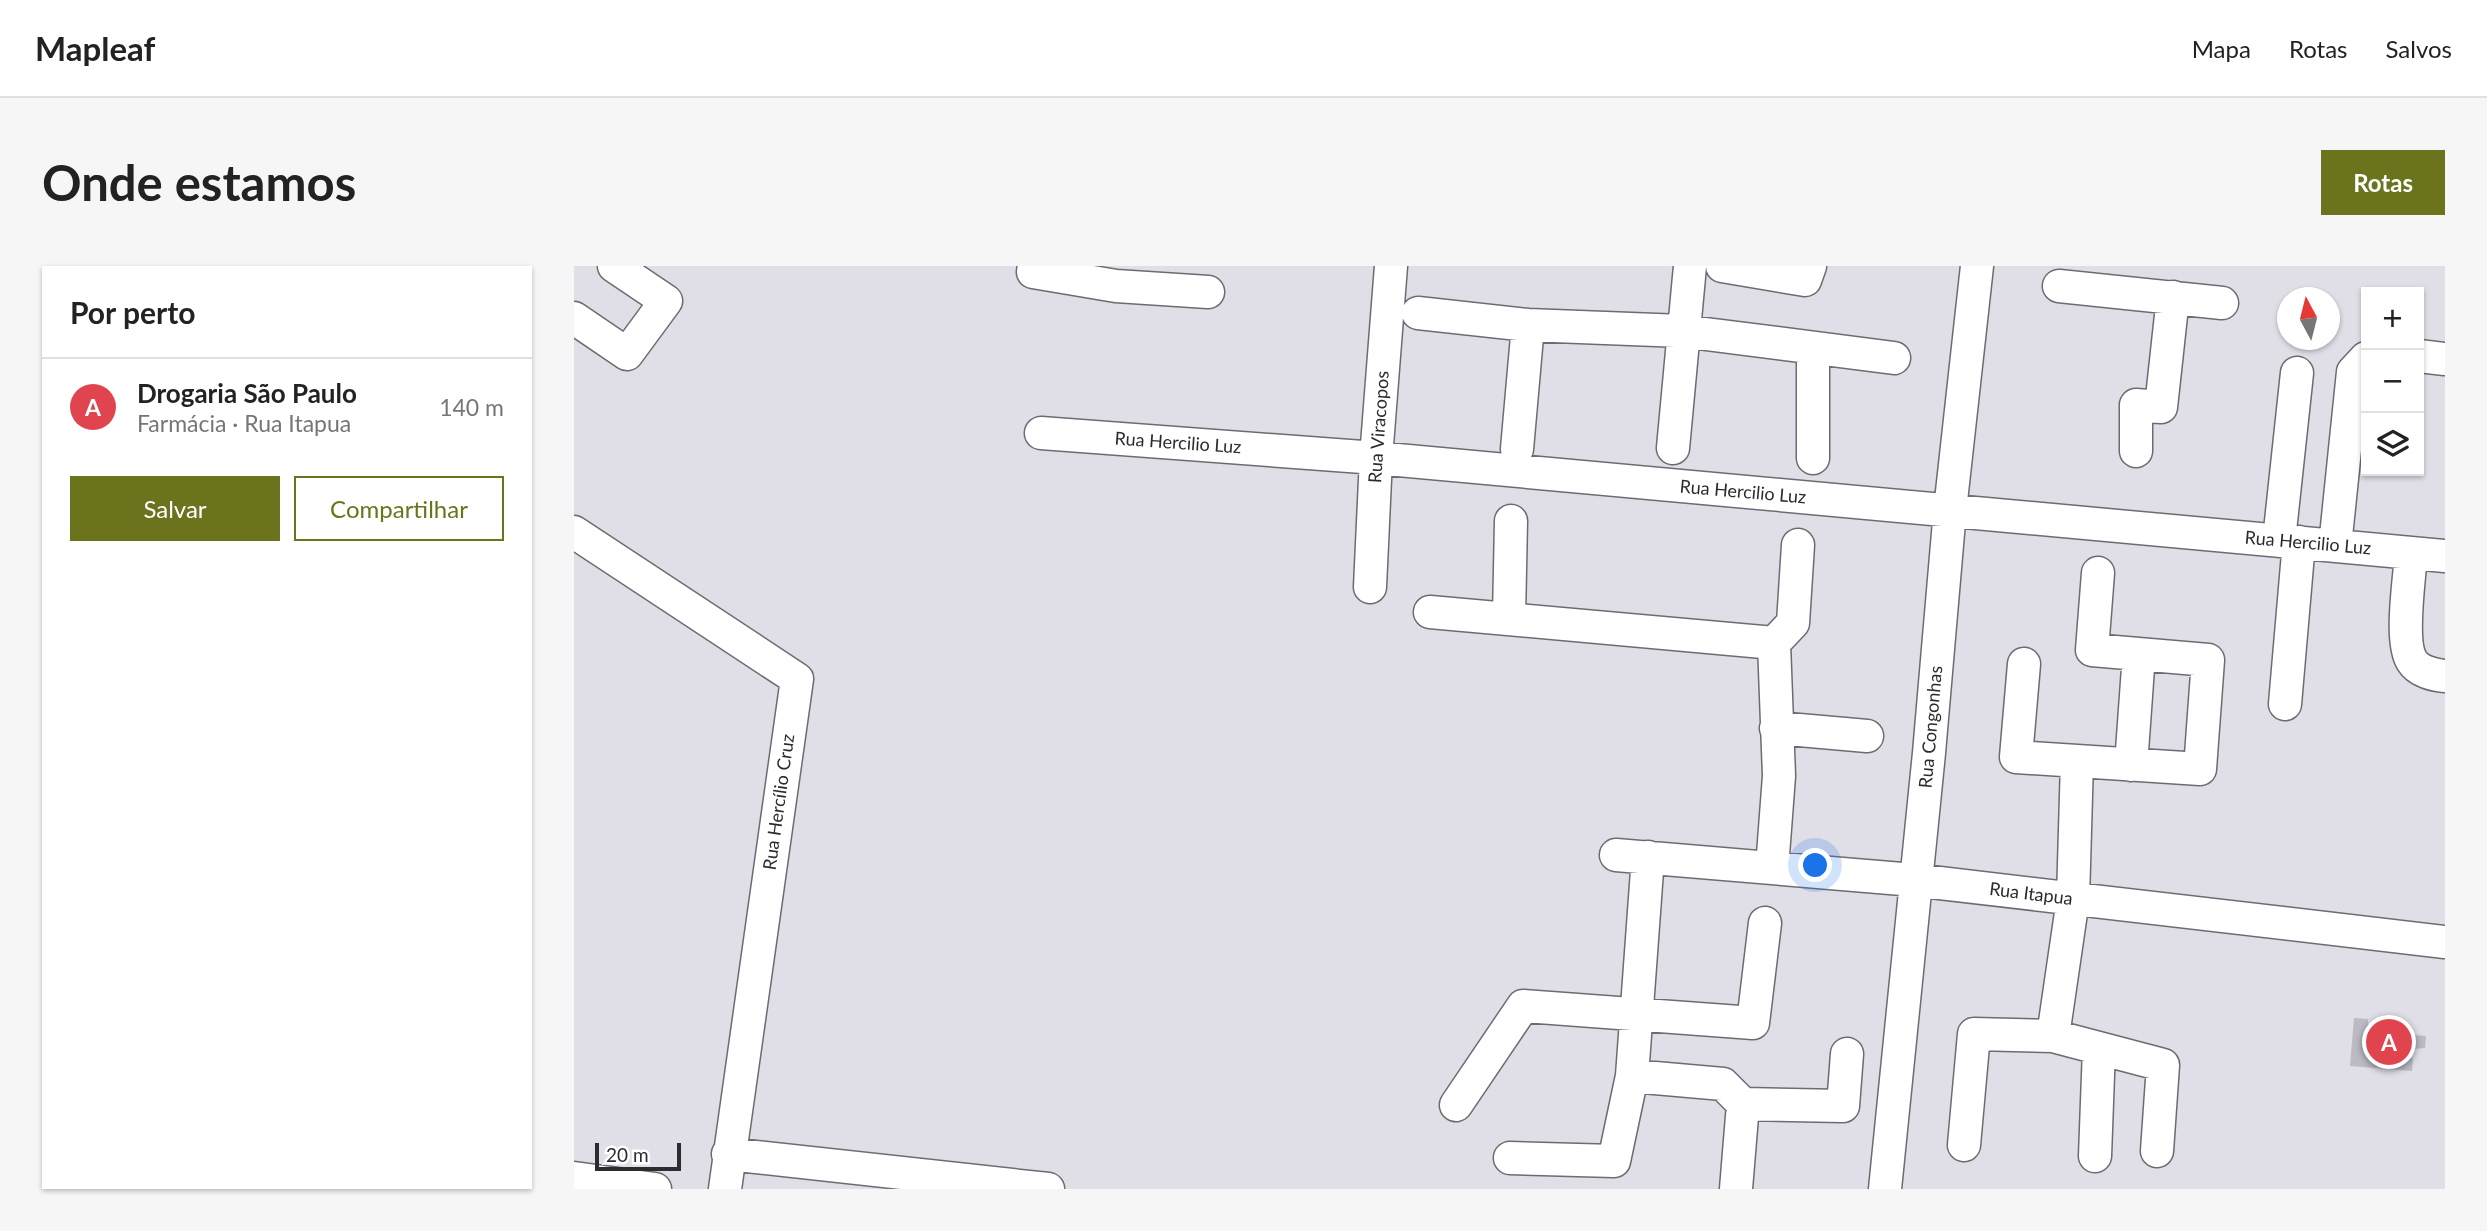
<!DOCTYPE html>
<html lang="pt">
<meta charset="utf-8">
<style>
body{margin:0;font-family:Lato,sans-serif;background:#f6f6f6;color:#222}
.controls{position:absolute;right:21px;top:21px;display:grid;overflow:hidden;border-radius:0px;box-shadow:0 2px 5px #0004}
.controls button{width:63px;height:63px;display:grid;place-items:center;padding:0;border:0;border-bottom:2px solid #e0e0e0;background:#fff;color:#222;font:35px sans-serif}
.compass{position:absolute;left:1703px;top:21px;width:63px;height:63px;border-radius:50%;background:#fff;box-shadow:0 2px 5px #0004;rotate:353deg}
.scale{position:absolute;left:21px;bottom:18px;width:86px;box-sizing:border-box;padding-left:7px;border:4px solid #2c2b2f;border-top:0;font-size:19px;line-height:24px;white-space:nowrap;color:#2c2b2f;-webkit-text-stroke:5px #fff;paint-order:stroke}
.you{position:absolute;left:1242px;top:600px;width:24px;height:24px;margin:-18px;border:5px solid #fff;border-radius:50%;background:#1a73e8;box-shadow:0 0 0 10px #1a73e833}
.badge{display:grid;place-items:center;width:46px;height:46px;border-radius:50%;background:#6b741d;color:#fff;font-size:23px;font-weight:700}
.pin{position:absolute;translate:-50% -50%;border:4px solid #fff;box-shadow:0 2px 7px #0006}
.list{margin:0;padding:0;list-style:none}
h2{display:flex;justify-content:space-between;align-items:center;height:91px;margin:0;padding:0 28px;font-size:30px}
h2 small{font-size:23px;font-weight:400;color:#767676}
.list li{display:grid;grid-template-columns:46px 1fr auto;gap:21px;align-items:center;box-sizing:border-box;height:98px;padding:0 28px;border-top:2px solid #e0e0e0}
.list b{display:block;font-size:26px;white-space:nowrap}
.list p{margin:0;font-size:23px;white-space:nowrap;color:#767676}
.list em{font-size:23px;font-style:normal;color:#767676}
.actions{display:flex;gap:14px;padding:21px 28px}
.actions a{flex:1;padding:16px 0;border:2px solid #6b741d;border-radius:0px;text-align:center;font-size:24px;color:#6b741d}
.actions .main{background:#6b741d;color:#fff}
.icon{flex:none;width:38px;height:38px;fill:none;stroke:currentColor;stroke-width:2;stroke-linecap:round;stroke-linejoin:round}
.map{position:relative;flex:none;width:1871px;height:923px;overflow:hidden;border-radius:0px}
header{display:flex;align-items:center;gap:42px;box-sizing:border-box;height:98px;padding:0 35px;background:#fff;border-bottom:2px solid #e0e0e0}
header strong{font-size:33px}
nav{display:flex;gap:38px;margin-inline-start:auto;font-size:24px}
.intro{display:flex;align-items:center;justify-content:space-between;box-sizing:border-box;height:168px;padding:0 42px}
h1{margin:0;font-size:49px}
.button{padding:18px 32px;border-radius:0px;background:#6b741d;color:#fff;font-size:24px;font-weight:700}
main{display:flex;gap:42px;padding:0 42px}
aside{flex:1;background:#fff;border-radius:0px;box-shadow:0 2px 5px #0004}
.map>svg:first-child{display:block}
.building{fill:#bcbac3}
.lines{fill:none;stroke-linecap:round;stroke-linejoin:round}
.minor-casing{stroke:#6c6b72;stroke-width:35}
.minor{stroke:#fff;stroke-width:32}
.labels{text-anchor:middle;stroke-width:5;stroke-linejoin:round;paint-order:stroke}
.street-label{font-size:18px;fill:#2c2b2f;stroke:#fff}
</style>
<header>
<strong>Mapleaf</strong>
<nav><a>Mapa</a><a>Rotas</a><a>Salvos</a></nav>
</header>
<div class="intro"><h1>Onde estamos</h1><a class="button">Rotas</a></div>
<main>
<aside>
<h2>Por perto<small></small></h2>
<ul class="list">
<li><span class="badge" style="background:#e0444e">A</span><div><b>Drogaria São Paulo</b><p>Farmácia · Rua Itapua</p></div><em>140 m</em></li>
</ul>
<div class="actions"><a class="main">Salvar</a><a>Compartilhar</a></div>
</aside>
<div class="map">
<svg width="1871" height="923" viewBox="0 0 1871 923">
<rect width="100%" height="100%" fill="#e0dee7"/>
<!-- building -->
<path class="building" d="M1780,752L1794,753V765L1852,770L1851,782L1830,784V791L1839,792L1838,805L1776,800Z"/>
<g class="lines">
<defs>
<path id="minor" d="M460,0L459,6L542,20L634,26
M1148,0L1231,14L1236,0
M1485,20L1648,37
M844,47L954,59L1108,65L1320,92
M0,52L53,88L92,35L40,0
M1845,90L1871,93
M467,167L802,192L1871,290
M1099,182L1116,0
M943,183L954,59
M1562,185V139L1587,141L1599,31
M1239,192V82
M0,266L223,413L151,923
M1705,274L1723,107
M1761,280L1779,106L1792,92
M1837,287C1836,311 1825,375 1838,395C1844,405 1859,409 1871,410
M796,321L802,192L817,0
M856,346L1200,377L1205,510L1198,602
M935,351L937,255
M1200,377L1219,357L1224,279
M1450,398L1442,491L1626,503L1634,394L1518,384L1524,307
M1711,438L1725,276
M1202,462L1293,470
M1557,499L1565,388
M1042,589L1340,614L1871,676
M1479,770L1499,633L1503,495
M1058,810L1149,818L1169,838L1162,923
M1169,838L1269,840L1273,788
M882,839L949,740L1179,757L1191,657
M1390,879L1400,768L1479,770L1589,799L1583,885
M154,888L474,923
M1521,890L1525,782
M936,892L1040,895L1058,810L1074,591
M0,912L81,923
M1311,923L1355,487L1376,244L1403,0"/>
</defs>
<!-- minor casing -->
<use href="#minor" class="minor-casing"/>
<!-- minor -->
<use href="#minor" class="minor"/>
</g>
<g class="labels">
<!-- street labels -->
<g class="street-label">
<text transform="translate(805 161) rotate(-86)" y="6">Rua Viracopos</text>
<text transform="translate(604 177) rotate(4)" y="6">Rua Hercilio Luz</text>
<text transform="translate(1169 226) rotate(5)" y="6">Rua Hercilio Luz</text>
<text transform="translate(1734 277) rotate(5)" y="6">Rua Hercilio Luz</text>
<text transform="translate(1357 461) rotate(-85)" y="6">Rua Congonhas</text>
<text transform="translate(205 536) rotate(-82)" y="6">Rua Hercílio Cruz</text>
<text transform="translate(1457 628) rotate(7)" y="6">Rua Itapua</text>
</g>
</g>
</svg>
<div class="controls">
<button>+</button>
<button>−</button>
<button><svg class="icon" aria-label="layers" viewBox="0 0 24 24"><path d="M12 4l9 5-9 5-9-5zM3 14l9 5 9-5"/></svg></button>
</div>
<svg class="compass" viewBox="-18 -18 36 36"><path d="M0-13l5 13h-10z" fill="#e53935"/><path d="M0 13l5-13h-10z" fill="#767676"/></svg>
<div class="scale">20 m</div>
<div class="you"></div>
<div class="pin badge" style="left:1815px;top:776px;background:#e0444e">A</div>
</div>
</main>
